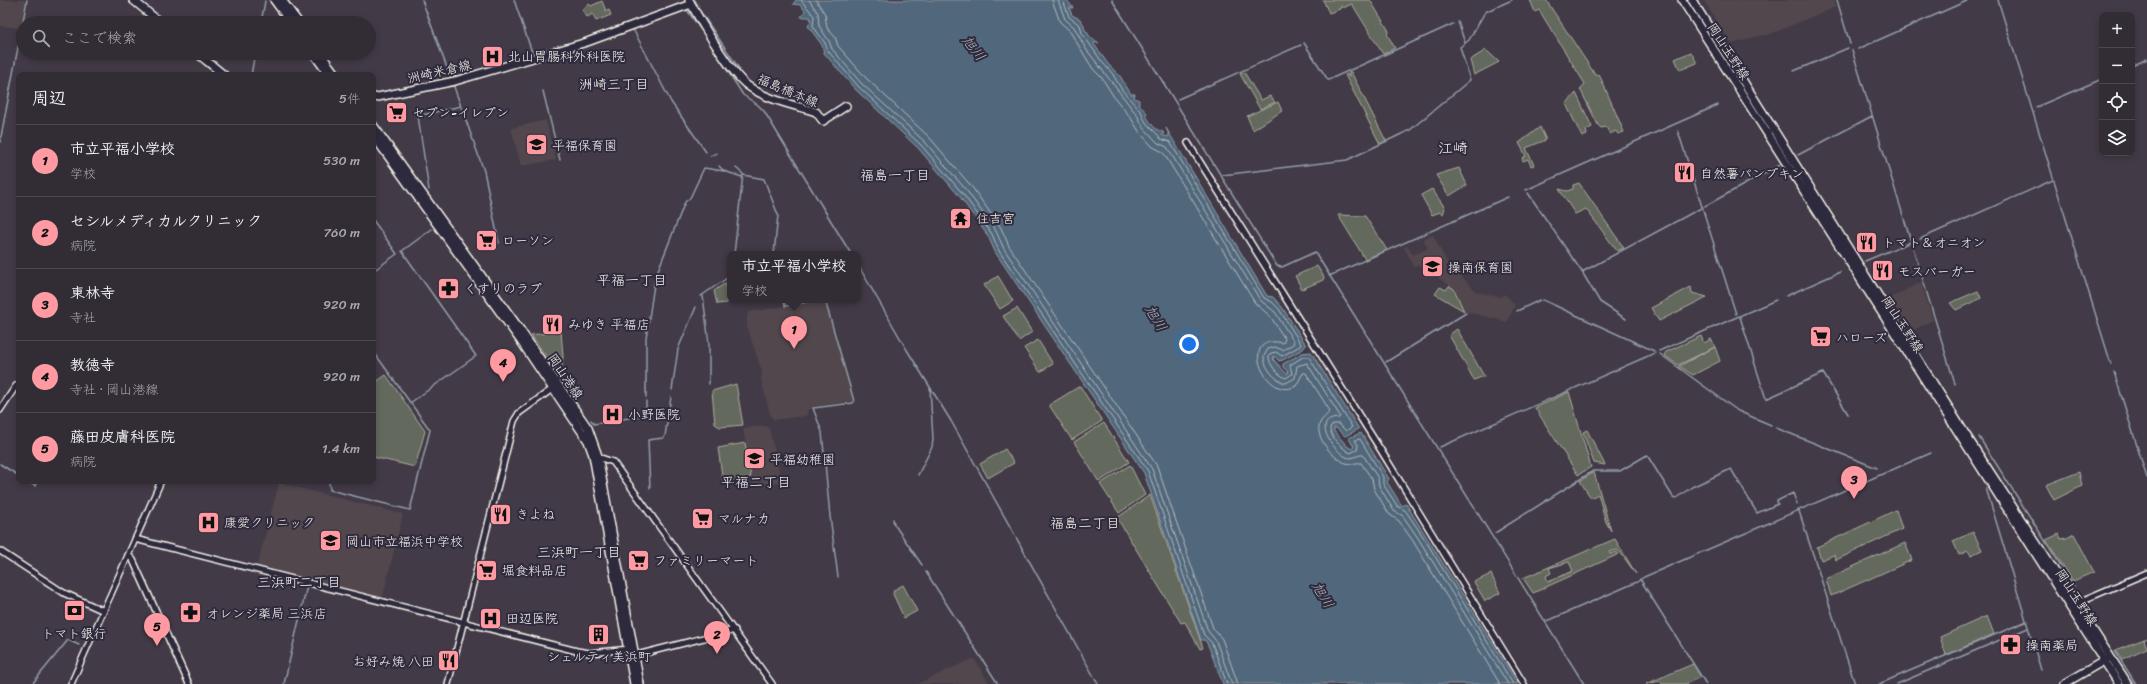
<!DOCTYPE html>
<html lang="ja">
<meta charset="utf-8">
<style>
body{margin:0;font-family:Sriracha,"Klee One",sans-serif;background:#3a343d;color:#f1f3f6}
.controls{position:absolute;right:12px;top:12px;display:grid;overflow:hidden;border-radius:8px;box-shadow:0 2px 6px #0003}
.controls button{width:36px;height:36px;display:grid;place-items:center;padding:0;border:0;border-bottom:1px solid #4d4850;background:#322c35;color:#f1f3f6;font:20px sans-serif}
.you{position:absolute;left:1189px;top:344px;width:14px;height:14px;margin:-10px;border:3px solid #fff;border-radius:50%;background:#1a73e8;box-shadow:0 0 0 6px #1a73e833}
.badge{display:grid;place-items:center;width:26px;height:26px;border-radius:50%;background:#ff9aa2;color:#111;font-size:13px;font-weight:700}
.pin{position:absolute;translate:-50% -33px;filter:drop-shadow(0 1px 2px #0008)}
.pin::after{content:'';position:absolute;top:21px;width:14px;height:12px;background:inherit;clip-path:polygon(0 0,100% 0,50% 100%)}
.popup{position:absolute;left:727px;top:251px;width:134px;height:52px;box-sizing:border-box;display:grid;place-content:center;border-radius:8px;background:#322c35;filter:drop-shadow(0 1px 3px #0005);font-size:13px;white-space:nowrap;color:#a8a7ad}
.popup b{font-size:15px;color:#f1f3f6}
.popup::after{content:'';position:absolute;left:50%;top:100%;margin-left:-8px;border:8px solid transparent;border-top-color:#322c35}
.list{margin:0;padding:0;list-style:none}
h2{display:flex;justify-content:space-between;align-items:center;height:52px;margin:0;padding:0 16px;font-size:17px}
h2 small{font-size:13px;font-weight:400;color:#a8a7ad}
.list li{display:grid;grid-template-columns:26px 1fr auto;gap:12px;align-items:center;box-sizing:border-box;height:72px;padding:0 16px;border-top:1px solid #4d4850}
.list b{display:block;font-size:15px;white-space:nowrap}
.list p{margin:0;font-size:13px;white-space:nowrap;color:#a8a7ad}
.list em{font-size:13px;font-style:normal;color:#a8a7ad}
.icon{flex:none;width:22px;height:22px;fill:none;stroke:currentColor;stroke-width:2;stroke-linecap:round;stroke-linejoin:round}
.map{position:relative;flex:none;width:2147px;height:684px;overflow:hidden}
.search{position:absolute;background:#322c35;box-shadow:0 2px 6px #0003;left:16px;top:16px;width:360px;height:44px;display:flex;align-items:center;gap:10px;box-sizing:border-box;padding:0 14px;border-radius:22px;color:#a8a7ad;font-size:15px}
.panel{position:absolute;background:#322c35;box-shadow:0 2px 6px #0003;left:16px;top:72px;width:360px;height:412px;border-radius:8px}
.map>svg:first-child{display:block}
.built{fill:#51464e}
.green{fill:#64695b;stroke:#acada2;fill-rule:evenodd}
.water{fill:#51677c;stroke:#929ea7}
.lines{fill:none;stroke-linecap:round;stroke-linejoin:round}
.shore{stroke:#b3babd;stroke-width:1}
.stream{stroke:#929ea7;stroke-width:1.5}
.minor-casing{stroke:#f4f1e8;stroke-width:8}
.major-casing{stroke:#f4f1e8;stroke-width:10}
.minor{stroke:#2f2a3d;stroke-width:5}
.major{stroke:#2f2a3d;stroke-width:7}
.labels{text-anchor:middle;stroke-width:4;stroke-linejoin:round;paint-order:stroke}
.street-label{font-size:13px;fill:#f4f1e8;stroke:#2f2a3d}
.poi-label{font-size:13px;fill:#f4f1e8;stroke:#2f2a3d;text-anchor:start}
.water-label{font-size:14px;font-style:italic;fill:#b3babd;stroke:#2f2a3d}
.neighbourhood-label{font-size:14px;fill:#f4f1e8;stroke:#2f2a3d}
.quarter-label{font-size:15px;fill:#f4f1e8;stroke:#2f2a3d}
</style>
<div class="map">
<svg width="2147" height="684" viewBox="0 0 2147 684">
<rect width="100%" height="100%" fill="#433a47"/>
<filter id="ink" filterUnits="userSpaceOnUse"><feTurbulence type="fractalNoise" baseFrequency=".025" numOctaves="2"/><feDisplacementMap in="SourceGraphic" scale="8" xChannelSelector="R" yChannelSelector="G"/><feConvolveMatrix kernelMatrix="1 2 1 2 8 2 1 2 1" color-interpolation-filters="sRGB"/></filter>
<g filter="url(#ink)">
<!-- built -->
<path class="built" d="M0,0H26L21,28L0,26Z
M1703,0H1834L1836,7L1768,35L1759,36L1732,44Z
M546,120L556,160L521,166L511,128Z
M1433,235L1447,262L1477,292L1501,297L1505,294L1515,305L1507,322L1464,311L1454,289L1426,269L1418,265L1414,267L1404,247L1407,246L1413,255L1428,248L1423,239Z
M1921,282L1933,320L1910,332L1889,299Z
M824,300L826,301L853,401L812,407V409L807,410L808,414L805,416L774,420L771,417L761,380L762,372L747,327V315L749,312Z
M766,426L769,428L778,465L781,482L753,487L743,428Z
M279,483L403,514L383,596L381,598L258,568L257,566Z
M974,658L990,684H917Z"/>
<!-- green -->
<path class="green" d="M1323,0H1370L1389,31L1387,34L1395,48L1383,54L1352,4L1343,8L1341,6L1340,9L1329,13Z
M1530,0H1546L1596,76L1599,74L1624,132L1618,134L1616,131L1610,134L1606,127L1601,128L1598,125L1580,89L1585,84L1539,10L1535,12Z
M602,1L606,11L609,10L611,15L596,21L593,14L587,17L582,10L589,4L591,6Z
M1486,50L1499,62L1474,75L1470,60Z
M1691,52L1697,63L1680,70L1675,59Z
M1244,72L1261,100L1270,96L1275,102L1260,109L1240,74Z
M1349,72H1351L1386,141L1380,144L1345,75L1347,74L1349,77Z
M1576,93L1592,127L1586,130L1587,135L1582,137L1566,104Z
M1278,102L1282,111L1253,130L1247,116Z
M1540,127L1546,140L1526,148L1534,165L1531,166L1528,159L1523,161L1522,158L1526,156L1519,143Z
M1459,168L1467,185L1449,196L1436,175Z
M1579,183L1624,248L1617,251L1586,209L1575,214L1559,189L1567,191L1573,189V185Z
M1432,189L1445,208L1443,214L1440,212L1432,215L1421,195Z
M1338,215L1365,216L1387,250L1365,259Z
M1317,266L1324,277L1323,280L1302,289L1295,276Z
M998,276L1013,301L1000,309L984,285Z
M730,280L725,285L726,290H730V295L727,296V303L717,304L714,291Z
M1449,286L1454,289L1464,311L1435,294L1440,287L1446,290Z
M1691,287L1692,293L1707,297L1659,321L1651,308Z
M1978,291L1981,298L1956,310L1950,303Z
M1017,308L1032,332L1019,341L1003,316Z
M1457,329L1484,376L1474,380L1449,335Z
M561,331L563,356L561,377L531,335Z
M1701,336L1704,343L1711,339L1715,347L1678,365L1664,355L1666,352Z
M1038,340L1053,364L1040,372L1024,348Z
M1715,347L1720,361L1693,375L1679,366Z
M386,375L425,431L415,467L373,457V384Z
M736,384L743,425L720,427L715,424L712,391Z
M1080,386L1102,421L1072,440L1049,405Z
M1569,392L1591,467L1578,475L1535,408Z
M1104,423L1129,462L1099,482L1074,442Z
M1587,430L1605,465L1594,463L1583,432Z
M745,443L751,477L723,482L718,448Z
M1005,449L1014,463L988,478L980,464Z
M1130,465L1145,495L1119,513L1100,484Z
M1594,472L1611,531L1606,522L1598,494L1591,498L1580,481Z
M2079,472L2082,486L2054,500L2046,485Z
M1150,495L1203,648L1200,649L1185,622L1181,623L1117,518Z
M1896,510L1902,529L1836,560L1834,555L1821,560L1817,547Z
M1973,532L1982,550L1971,555L1968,551L1959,555L1953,541Z
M2059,534L2061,539L2067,538L2074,534L2094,572L2073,581L2046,540Z
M1615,539L1636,574L1620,552L1617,550L1609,552L1610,554L1617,552L1619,554L1533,593L1523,578ZM1569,562L1573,571L1548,582L1546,576L1551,573L1549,568Z
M1905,543L1912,560L1831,596L1826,579Z
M1491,574L1500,593L1485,601L1474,582Z
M903,585L917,611L904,618L893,594L894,590Z
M1987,616L1994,634L1946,655L1940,637Z
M2147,638L2144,640L2147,648L2122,659L2116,650Z
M1693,664L1701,677L1685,684H1662L1660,681L1646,684Z"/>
<!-- water -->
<path class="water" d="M796,0H1067L1073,8H1069L1072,15L1080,19L1084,25V28L1091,38L1098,42V44L1095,42L1094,44L1108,64L1120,76L1131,94H1135L1134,98L1139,100V104L1147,113L1146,116C1149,120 1152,125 1155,128C1158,131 1161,130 1164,133L1162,135L1168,137L1169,135L1166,128L1267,296L1273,297L1282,307L1306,345L1303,349L1283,360L1279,361L1274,356L1273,359L1287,374L1288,372L1283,367V364L1302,353L1311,352L1359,429L1345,436L1336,428H1334V431L1347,446L1352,449L1354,446L1348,438L1361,433L1389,479L1387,482L1402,506L1406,504L1518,684H1223L1208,645L1205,640H1201L1144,473L995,252L988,236L960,197L918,148L855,89L824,53L822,45L808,26L811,21L810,17H801L805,11L801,5L793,4Z"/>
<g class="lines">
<!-- shore -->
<path class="shore" d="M801,0L814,16L813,26L825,43L828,51L858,86L921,145L963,194L992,234L999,251L1148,471L1204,635L1212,643L1227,684
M809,0L818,13L819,26L829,41L832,49L861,83L925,142L967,191L996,231L1004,249L1152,469L1208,631L1216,641L1232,684
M816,0L825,14L827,28L835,37L838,46L866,78L929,137L972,187L1001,228L1009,246L1157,466L1213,628L1222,639L1238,684
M1052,0L1060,22L1069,30L1093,69L1102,78L1114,97L1131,118L1140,133L1153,147L1163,152L1255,303L1270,316L1285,339L1283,343C1236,332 1266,403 1296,386L1303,373H1306L1330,411C1327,416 1322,418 1320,423C1314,437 1333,459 1346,463C1351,465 1357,462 1361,463L1372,479L1374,489L1389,514L1399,521L1413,541L1500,684
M1058,0L1065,19L1074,27L1086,49L1137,115L1144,128L1158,143L1167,147L1260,300L1275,312L1294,342L1293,344L1283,350L1275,347L1268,349L1264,356C1263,366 1276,382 1286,383L1295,378L1297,366L1307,363L1340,416L1339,418C1310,419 1333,450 1346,457C1353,460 1358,454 1363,455L1378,478L1379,486L1394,511L1403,516L1418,538L1508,684
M1063,0L1069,17L1080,25L1082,33L1102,62L1112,73L1122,90L1142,113C1144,125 1155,130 1161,139L1170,142L1264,298L1272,302L1279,309L1301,344L1300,346L1282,356L1276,352L1271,353L1269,356C1268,364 1279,376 1286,378L1292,374L1290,365L1303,357H1309L1352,427L1346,431L1339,424H1334L1330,427C1329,437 1342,448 1350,453L1357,450L1358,445L1355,440L1360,439L1383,477V484L1398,507L1405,510L1422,535L1513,684"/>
<!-- stream -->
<path class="stream" d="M422,0L450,76
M514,0L533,55
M695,0L698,6
M1112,0L1277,266L1282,267L1315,252L1584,684
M1837,0L1850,44
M1998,0L2111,364
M687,10L701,30
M700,11L740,70
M1458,22L1465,43
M261,23L265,1
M633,29L671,102L706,152
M709,42L743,95L758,105L764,111L851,254
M1304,43L1328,80L1453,24
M1858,49L1969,0
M1852,50L1955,384
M2132,66L2147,59
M1794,71L1848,48
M251,75L255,53
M453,84L484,171L499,243
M543,91L560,160
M1178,99L1301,45
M2036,107L2102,79
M1678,131L1736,314
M0,142L27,0
M1798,155L1872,116
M710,156L717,153
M719,166L724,171L742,177
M743,175L764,179L778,215L774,254
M1222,175L1347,160L1410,130L1470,80L1460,47L1469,40L1485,12L1512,0
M429,190L418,116L461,106
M1526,190L1718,105
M1528,193L1582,272L1703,207
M1705,206L1780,165
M373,220L397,254L373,271
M1920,239L2053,180
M734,254L743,174L736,168
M1865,261L1913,241
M858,265L907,350L951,421L1098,684
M1582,272L1600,302L1626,319
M1329,276L1508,197
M701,296L730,276
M703,296L709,344V384
M1786,296L1840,272
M784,300L785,306L818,300
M825,300L854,401L853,403L813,408L822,432L830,516L838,577
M1543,300L1654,351
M1517,311L1540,300
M1740,317L1766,399L1823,373L1848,414
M1659,351L1776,300
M1660,354L1738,411L1771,425
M1386,362L1466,313
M2114,372L2147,478
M672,390L678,349L696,307
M646,397V338L655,278L685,202L690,198L704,168L724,171
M410,403L476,356L402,251L432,229
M591,420L594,424L646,415V401
M1776,428L1877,468
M1979,437L2074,586
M1440,447L1655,353
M0,464L19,476
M918,475L932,447L933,439L930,388
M27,481L35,486L37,481
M329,481L330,490L410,510L430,430L373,351
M1986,488L2041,670
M650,489L648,440L663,438L665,436L671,397
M1799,511L1855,684
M893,519L894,524L922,565
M1495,533L1593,471H1620L1647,455L1673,497L1676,498L1692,487L1731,469L1757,513L1778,504L1777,501L1793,493L1797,504
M926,572L998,684
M1640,579L1706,684
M1545,621L1552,619L1637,582L1644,577L1931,453
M2115,651L2136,684
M32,684L68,640L79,645
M284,684L307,586
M1879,684L2027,621
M1897,684L2028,628"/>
<defs>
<path id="minor" d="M1188,143L1382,452L1524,684
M0,410L16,386
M595,456L613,462L772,684
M135,539L577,651L590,653L629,649
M0,551L64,593L104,611
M128,555L133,560L189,684
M2074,604L2147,573
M633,656L735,630
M71,684L161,481
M448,684L514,421L519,413L555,387"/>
<path id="major" d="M133,0L161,23
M274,0L291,23
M282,0L299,23
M689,0C699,19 731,74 748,86C766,99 789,104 810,110L816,112L823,121L846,106
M1682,0L2119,684
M1692,0L1966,435L2128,684
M197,53L224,75
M313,53L329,75
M320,53L336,75
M373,98L455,81L587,42L691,4
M373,125L519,328L588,428L598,456L640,684
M373,135L522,343L588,441L593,455L634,684
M2064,684L2107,659"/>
</defs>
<!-- minor casing -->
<use href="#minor" class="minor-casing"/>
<!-- major casing -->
<use href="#major" class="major-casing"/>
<!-- minor -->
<use href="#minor" class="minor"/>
<!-- major -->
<use href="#major" class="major"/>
</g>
</g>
<!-- icons -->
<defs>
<symbol id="hospital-square" viewBox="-11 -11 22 22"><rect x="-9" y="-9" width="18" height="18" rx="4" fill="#ff9aa2" stroke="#2f2a3d"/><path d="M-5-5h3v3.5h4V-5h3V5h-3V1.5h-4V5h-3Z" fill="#111"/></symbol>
<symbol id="supermarket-square" viewBox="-11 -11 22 22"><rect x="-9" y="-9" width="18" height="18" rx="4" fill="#ff9aa2" stroke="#2f2a3d"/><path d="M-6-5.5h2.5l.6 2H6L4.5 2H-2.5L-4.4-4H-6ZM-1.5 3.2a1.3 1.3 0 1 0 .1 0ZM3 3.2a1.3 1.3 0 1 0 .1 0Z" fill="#111"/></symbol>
<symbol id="school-square" viewBox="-11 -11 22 22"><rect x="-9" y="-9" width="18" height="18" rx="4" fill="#ff9aa2" stroke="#2f2a3d"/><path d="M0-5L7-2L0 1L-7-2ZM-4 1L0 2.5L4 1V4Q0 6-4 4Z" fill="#111"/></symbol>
<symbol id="restaurant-square" viewBox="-11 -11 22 22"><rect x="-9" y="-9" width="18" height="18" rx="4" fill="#ff9aa2" stroke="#2f2a3d"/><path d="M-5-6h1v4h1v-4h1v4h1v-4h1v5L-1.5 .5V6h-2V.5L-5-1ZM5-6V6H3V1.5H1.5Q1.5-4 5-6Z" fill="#111"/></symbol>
<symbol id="temple-square" viewBox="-11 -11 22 22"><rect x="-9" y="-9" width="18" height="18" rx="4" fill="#ff9aa2" stroke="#2f2a3d"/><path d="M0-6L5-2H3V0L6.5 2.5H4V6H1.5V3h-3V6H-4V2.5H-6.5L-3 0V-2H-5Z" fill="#111"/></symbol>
<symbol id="pharmacy-square" viewBox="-11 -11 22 22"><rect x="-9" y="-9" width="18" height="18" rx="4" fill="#ff9aa2" stroke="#2f2a3d"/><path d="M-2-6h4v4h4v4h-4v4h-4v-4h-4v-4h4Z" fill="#111"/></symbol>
<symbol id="bank-square" viewBox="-11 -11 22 22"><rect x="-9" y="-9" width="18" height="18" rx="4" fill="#ff9aa2" stroke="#2f2a3d"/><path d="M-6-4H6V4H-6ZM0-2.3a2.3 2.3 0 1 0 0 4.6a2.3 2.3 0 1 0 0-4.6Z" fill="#111"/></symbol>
<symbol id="building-square" viewBox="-11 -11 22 22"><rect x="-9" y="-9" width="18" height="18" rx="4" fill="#ff9aa2" stroke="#2f2a3d"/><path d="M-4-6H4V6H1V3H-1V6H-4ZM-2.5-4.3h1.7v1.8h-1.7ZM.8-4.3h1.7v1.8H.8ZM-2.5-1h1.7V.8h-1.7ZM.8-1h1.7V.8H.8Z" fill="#111"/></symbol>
</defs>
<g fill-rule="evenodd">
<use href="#hospital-square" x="480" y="44" width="25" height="25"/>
<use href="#supermarket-square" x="384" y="100" width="25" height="25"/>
<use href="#school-square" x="524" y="132" width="25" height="25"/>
<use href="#restaurant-square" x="1672" y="160" width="25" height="25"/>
<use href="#temple-square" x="948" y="206" width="25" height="25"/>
<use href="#supermarket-square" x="474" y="228" width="25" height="25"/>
<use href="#restaurant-square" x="1854" y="230" width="25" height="25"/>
<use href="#school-square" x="1420" y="254" width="25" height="25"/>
<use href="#restaurant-square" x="1870" y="258" width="25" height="25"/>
<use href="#pharmacy-square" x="436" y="276" width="25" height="25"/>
<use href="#restaurant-square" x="540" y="312" width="25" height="25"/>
<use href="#supermarket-square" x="1808" y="324" width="25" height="25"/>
<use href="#hospital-square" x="600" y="402" width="25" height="25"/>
<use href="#school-square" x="742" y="446" width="25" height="25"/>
<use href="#restaurant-square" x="488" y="502" width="25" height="25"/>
<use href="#supermarket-square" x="690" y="506" width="25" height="25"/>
<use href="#hospital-square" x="196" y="510" width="25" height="25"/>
<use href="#school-square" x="318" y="528" width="25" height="25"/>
<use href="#supermarket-square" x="626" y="548" width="25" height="25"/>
<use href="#supermarket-square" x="474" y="558" width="25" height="25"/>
<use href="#bank-square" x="62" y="598" width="25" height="25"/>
<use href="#pharmacy-square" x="178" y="600" width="25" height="25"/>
<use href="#hospital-square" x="478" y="606" width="25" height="25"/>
<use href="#building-square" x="586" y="622" width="25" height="25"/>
<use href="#pharmacy-square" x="1998" y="632" width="25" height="25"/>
<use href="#restaurant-square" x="436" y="648" width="25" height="25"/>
</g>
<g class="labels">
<!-- street labels -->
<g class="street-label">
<text transform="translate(1729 51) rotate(57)" y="5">岡山玉野線</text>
<text transform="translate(439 71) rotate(-13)" y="5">洲崎米倉線</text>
<text transform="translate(788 90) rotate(23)" y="5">福島橋本線</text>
<text transform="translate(1903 324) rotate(57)" y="5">岡山玉野線</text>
<text transform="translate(566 376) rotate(56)" y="5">岡山港線</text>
<text transform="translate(2077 597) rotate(57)" y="5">岡山玉野線</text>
</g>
<!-- poi labels -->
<g class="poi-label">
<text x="508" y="61">北山胃腸科外科医院</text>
<text x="412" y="117">セブン-イレブン</text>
<text x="552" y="150">平福保育園</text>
<text x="1700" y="178">自然薯パンプキン</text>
<text x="976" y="223">住吉宮</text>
<text x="502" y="245">ローソン</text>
<text x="1882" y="247">トマト＆オニオン</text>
<text x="1448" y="272">操南保育園</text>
<text x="1898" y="276">モスバーガー</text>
<text x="464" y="293">くすりのラブ</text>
<text x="568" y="329">みゆき 平福店</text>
<text x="1836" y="342">ハローズ</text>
<text x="628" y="419">小野医院</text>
<text x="770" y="464">平福幼稚園</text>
<text x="516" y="519">きよね</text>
<text x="718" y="523">マルナカ</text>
<text x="224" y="527">康愛クリニック</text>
<text x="346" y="546">岡山市立福浜中学校</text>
<text x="654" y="565">ファミリーマート</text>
<text x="502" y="575">堀食料品店</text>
<text x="206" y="618">オレンジ薬局 三浜店</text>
<text x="506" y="623">田辺医院</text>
<text x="74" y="638" text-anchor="middle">トマト銀行</text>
<text x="2026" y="650">操南薬局</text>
<text x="599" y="661" text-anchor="middle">シェルティ美浜町</text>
<text x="434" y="666" text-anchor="end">お好み焼 八田</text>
</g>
<!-- water labels -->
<g class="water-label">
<text transform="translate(974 48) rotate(52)" y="5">旭川</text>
<text transform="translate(1156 318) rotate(59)" y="5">旭川</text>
<text transform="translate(1323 595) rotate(59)" y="5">旭川</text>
</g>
<!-- neighbourhood labels -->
<g class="neighbourhood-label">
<text x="614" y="89">洲崎三丁目</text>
<text x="895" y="180">福島一丁目</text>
<text x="632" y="285">平福一丁目</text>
<text x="756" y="487">平福二丁目</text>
<text x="1085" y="528">福島二丁目</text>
<text x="579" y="557">三浜町一丁目</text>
<text x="299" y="587">三浜町二丁目</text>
</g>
<!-- quarter labels -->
<g class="quarter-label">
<text x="1453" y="153">江崎</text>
</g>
</g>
</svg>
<div class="controls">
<button>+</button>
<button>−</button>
<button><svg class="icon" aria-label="locate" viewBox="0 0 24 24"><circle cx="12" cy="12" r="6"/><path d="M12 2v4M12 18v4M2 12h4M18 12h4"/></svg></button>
<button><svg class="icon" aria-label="layers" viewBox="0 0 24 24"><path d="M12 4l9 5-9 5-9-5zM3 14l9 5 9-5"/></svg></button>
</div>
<div class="you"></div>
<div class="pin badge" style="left:794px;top:349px">1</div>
<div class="popup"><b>市立平福小学校</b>学校</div>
<div class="pin badge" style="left:717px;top:654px">2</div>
<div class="pin badge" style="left:1854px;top:499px">3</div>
<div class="pin badge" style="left:503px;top:382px">4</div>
<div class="pin badge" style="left:157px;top:646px">5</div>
<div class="search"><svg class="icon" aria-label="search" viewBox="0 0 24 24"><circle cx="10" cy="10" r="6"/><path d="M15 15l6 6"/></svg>ここで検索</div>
<section class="panel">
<h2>周辺<small>5件</small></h2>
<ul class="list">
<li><span class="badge">1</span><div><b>市立平福小学校</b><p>学校</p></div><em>530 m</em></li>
<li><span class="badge">2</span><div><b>セシルメディカルクリニック</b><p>病院</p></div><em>760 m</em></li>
<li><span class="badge">3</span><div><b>東林寺</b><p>寺社</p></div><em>920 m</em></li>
<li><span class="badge">4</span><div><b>教徳寺</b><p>寺社 · 岡山港線</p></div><em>920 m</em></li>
<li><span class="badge">5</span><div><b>藤田皮膚科医院</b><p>病院</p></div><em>1.4 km</em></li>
</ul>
</section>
</div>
